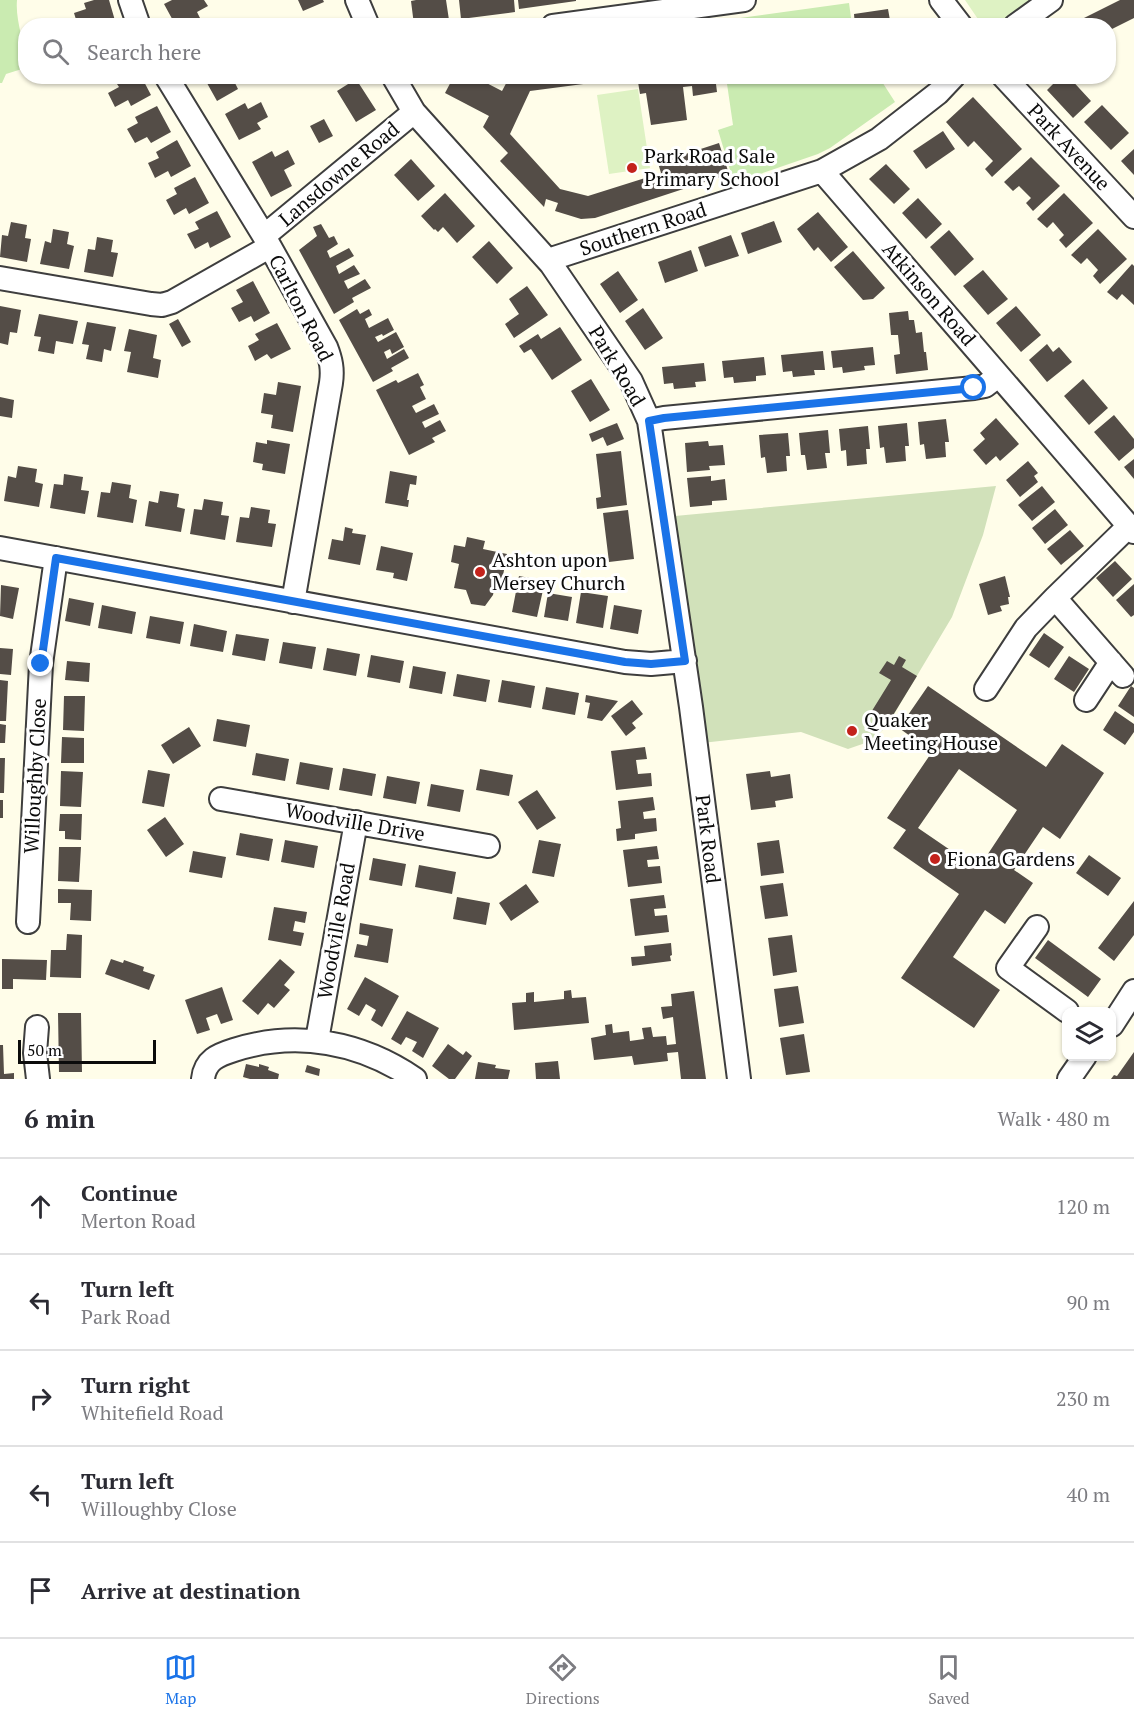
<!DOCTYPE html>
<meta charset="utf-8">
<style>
body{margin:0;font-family:"PT Serif",serif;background:#f2f2f3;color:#2b2b33}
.controls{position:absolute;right:18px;bottom:18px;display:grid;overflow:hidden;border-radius:12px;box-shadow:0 2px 4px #0004}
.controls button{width:54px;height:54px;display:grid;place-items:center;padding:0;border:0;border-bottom:2px solid #e1e1e2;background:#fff;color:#2b2b33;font:30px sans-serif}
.scale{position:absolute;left:18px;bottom:15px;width:138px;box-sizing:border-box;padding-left:6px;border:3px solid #0b0b0b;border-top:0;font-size:16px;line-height:21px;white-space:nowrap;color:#0b0b0b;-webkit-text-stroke:4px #fff;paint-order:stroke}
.stop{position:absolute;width:18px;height:18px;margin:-14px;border:4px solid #1a73e8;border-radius:50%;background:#fff}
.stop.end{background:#1a73e8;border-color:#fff;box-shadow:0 2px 6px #0008}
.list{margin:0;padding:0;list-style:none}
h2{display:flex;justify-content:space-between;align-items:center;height:78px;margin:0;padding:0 24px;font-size:26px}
h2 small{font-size:20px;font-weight:400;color:#7c7c81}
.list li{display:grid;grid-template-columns:39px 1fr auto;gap:18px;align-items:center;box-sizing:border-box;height:96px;padding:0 24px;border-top:2px solid #e1e1e2}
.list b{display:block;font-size:22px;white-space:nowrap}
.list p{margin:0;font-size:20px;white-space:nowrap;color:#7c7c81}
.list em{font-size:20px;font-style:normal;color:#7c7c81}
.icon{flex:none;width:33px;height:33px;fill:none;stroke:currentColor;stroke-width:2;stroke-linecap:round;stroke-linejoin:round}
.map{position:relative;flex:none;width:1134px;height:1079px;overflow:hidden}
.search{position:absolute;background:#fff;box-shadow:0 2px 4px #0004;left:18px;right:18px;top:18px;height:66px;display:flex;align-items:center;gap:15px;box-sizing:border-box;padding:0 21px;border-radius:24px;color:#7c7c81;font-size:22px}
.sheet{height:558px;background:#fff}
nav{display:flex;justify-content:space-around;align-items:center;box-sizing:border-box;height:84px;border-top:2px solid #e1e1e2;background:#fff;font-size:16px;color:#7c7c81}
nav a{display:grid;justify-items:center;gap:3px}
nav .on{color:#1a73e8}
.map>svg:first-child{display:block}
.green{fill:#caebb1}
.cemetery{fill:#d1e1ba}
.pitch{fill:#def2c3}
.building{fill:#544d47;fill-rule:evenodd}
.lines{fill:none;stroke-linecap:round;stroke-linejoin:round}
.minor-casing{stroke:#3e3e3e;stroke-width:26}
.minor{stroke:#fff;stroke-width:22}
.route{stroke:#1a73e8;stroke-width:8}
.poi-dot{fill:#c3221b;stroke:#fff;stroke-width:2}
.labels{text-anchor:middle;stroke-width:6;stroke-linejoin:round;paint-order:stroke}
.street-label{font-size:20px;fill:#0b0b0b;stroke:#fff}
.poi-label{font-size:20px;fill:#0b0b0b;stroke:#fff;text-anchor:start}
</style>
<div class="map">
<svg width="1134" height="1079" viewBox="0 0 1134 1079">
<rect width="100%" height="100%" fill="#fffde9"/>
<!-- green -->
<path class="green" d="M0,0H17C15,22 26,44 25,68L6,74L2,83H0Z
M849,3L852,25H719L718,21Z
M726,77H879L895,102L830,148L818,154L734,183L718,130L733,125Z"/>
<!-- cemetery -->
<path class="cemetery" d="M996,486L983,535L952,617L887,726L871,741L848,749L801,732L702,743L675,516Z"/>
<!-- pitch -->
<path class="pitch" d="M965,0H1034L996,26L982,25Z
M638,89L650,168L609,174L597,95Z"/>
<!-- building -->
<path class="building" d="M94,0H109L116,24L111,26H78L74,13L86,9L84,3Z
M172,0H204L208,6L197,12L200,18L187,26H176L164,4Z
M298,0H323L324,2L303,11Z
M416,0H446L449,20L414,25L411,1Z
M459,0H514L515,12L461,19Z
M518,0H576V1L519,9Z
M1120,0H1134V18L1108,31V26H1075L1074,23Z
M888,9L891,26H855L854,14Z
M123,76H141L151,95L131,106L128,100L115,107L108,93L119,87L115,81Z
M203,76H247L235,83L238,89L217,101Z
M454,76H473L502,91L510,76H629V78L530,91L510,134L560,189L588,196L661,173L658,163L719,143L729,174L595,218L581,219L555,211L558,203L546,199L544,207L500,161L508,153L483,127L489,116L445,93Z
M637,76H715L717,92L693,96L692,86L683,87L687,120L651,125L646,93L640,94Z
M1061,76H1068L1091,101L1073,118L1047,90Z
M356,79L376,110L356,122L337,91Z
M973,97L1022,149L992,177L985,169L993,161L974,141L968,147L946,122Z
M261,102L268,117L257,123L261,129L239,140L225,114L245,103L248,109Z
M1102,105L1129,133L1111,150L1084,122Z
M157,106L171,132L151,143L147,137L135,143L127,129L138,123L135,117Z
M324,119L333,136L319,143L310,126Z
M943,131L955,149L926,169L913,151Z
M177,140L191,166L171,177L168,171L155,178L148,163L159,158L156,152Z
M1134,149V175L1121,161Z
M288,150L295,164L284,170L292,186L271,197L252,162L272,151L275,157Z
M1031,157L1060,186L1033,211L1026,203L1031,198L1019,186L1013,191L1004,182Z
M411,159L435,186L418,201L394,175Z
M886,164L910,189L894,204L869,179Z
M195,177L209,203L189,214L186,208L174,215L166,200L177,194L174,188Z
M445,193L475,226L457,243L443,227L438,232L435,229L434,230L421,216Z
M1064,193L1093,223L1066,248L1059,240L1064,235L1053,222L1047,228L1037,219Z
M918,198L942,224L926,239L902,213Z
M217,211L231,237L210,248L208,242L195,249L187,234L199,229L195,222Z
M818,212L848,247L831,262L818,247L814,251L797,229Z
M774,221L782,242L748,254L741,233Z
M11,222L27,225L25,238L31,239L27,262L0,257L2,235L8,236Z
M321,224L329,238L334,236L338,244L327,251L330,258L349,248L354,256L336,266L339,274L354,265L360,274L344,281L348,289L365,279L371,288L352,298L354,302L334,314L299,250L317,236L313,227Z
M53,229L69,232L67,244L74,246L69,269L40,264L45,241L51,243Z
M1098,229L1127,259L1100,284L1093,276L1098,270L1087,258L1081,264L1071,255Z
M949,230L974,259L955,276L930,247Z
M731,235L739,256L705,267L698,247Z
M97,237L113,240L111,252L118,253L113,277L84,272L88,249L95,250Z
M489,241L513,268L497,284L472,257Z
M691,250L698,271L665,283L658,262Z
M853,251L885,288L873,299L863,300L834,267Z
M1132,264L1134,266V305L1122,294L1117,300L1107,292Z
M983,270L1008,299L988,315L963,286Z
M618,271L638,300L620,313L600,284Z
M253,281L270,313L254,322L251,316L239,322L231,308L243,302L236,290Z
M527,286L548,315L514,338L505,324L519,314L509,299Z
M0,306L21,310L17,333L10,332L8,345L0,343Z
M1016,306L1041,335L1021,352L996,323Z
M643,308L663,338L645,350L625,321Z
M357,309L360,314L369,309L372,315L365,319L369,328L388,318L394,330L383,336L382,334L375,337L378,342L396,332L404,347L392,354L390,349L384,352L387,359L404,349L409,358L391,368L393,371L373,382L339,320Z
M908,311L909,320H914L916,333L922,332L924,352H926L928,370L896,374L894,355L900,354L898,335H891L889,313Z
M39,314L78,321L73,344L56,341L54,354L38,351L41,337L34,336Z
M178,319L191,342L182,347L169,324Z
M87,322L116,327L111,351L104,349L102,362L86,359L89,345L82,344Z
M277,323L291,349L271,359L267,354L255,361L248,346L259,340L255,334Z
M560,327L582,360L552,380L531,349L524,353L519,346L538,334L541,339Z
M129,329L157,335L153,358L161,360L158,378L127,372L131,352L124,351Z
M1047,344L1053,352L1059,347L1072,362L1047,382L1029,360Z
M873,347L875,365L864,366L865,370L843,373L842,367L833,368L831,351Z
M823,351L825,370H814L815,375L793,377L792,371L783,372L781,355Z
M764,357L766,375L756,376V381L734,383L733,377L724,378L722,361Z
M704,363L706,381L695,382L696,387L674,389L673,383L664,384L662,367Z
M418,373L424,385L420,387L426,399L412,406L416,413L434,404L439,414L422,422L425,428L440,420L446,431L432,438L435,442L409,455L376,390L396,380L398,383Z
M591,379L610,410L590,422L571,391Z
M1083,379L1108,408L1089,425L1064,396Z
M278,382L301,386L293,432L271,428L273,415L261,413L264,393L276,395Z
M0,397L14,400L12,418L0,416Z
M1114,415L1134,439V448L1119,461L1094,432Z
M996,418L1019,444L1000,461L996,456L986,465L973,450L985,439L980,433Z
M946,419L949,442H945L946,457L926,459L924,444L920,445L918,422Z
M617,423L624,439L607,446L603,437L592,442L589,434Z
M907,423L909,446H905L906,461L886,463L884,447L880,448L878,426Z
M868,426L870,449H866L867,464L847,466L846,450L841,451L839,429Z
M828,430L830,453H825L827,468L807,470L805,455H801L799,433Z
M788,433L790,456H786L787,471L767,473L765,457L761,458L759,435Z
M267,440L290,444L285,474L262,470L263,464L253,462L256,442L267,444Z
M708,441L709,446L723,445L725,465L709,466L710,470L687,472L685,443Z
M621,451L627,505L597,509L596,498L601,497L596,454Z
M1134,459V479L1124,467Z
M1028,461L1038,473L1034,476L1038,482L1020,497L1006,480Z
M18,466L37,469L35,482L43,484L39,507L4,501L8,476L16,478Z
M390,471L417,476L416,485L410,484L407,500H409L408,507L385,503Z
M64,474L83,477L81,490L89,491L85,514L50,508L54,484L63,485Z
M711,476V481L725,479L727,500L712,501V505L690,507L687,478Z
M112,482L131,485L129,498L137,500L133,523L97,517L101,492L110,493Z
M1042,486L1055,502L1032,521L1018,505Z
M160,491L179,494L177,507L185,509L181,532L145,526L149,501L158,503Z
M204,499L223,502L221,515L229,516L225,540L190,534L194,509L202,510Z
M251,507L270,510L268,523L276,524L272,547L236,542L240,517L249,518Z
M1055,509L1068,525L1045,544L1032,528Z
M628,510L634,559L609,562L603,513Z
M345,527L353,529L352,533L366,535L360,565L328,559L332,539L343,541Z
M1070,530L1084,546L1061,565L1047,549Z
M467,537L485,541L483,549L507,554L502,581L496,580L493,595L485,606L471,604L466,590L454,588L459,564L451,562L454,545L465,547Z
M381,546L413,553L407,581L393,578L394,573L376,570Z
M1115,561L1132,579L1113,597L1096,578Z
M519,576L545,581L537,617L512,612Z
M1005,576L1010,597H1008L1009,604L1000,606L1002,611L988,615L979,584Z
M1134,584V615L1131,617L1116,600Z
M1,585L19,588L13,619L0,616Z
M581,592L608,596L603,628L576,623Z
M548,593L572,597L568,621L544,617Z
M69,598L94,603L90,626L65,621Z
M102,605L136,612L132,634L98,628Z
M614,605L642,610L638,634L610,629Z
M150,616L184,622L180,644L146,638Z
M194,624L227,631L223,652L190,646Z
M1044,633L1064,647L1049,668L1029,655Z
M236,634L269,639L265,661L232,655Z
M283,642L316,647L312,669L279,663Z
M0,648L13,649L11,675L0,674Z
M327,648L360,654L356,676L323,670Z
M371,655L404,661L400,683L367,677Z
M899,656L906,660L902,667L917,676L887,725L870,714L891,680L879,673L887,661L894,665Z
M1069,656L1089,669L1074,692L1054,679Z
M67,661L90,663L89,682L65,680Z
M413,666L446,672L442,694L409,688Z
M457,674L490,680L486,702L453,696Z
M0,680L8,681L6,721H0Z
M502,680L535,686L531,708L498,702Z
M928,686L1046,767L1062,744L1104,773L1060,839L1043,827L1014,870L1033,883L1005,924L985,910L953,957L1000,990L974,1028L901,978L959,894L893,848L906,830L887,818L932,752L899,728ZM959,769L1017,810L978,869L918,828Z
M1131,686L1134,688V717L1118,706Z
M546,687L579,693L575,715L542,709Z
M586,695L618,701L602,721L587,718L590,703L585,702Z
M64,696H85L84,731L63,730Z
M632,700L643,714L632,723L636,728L626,736L611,716Z
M1115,711L1134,724V732L1125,745L1103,730Z
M217,719L250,725L246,747L213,741Z
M0,724L6,725L5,743H0Z
M189,727L201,746L173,764L161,745Z
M62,737L84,738V763H61Z
M645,747L647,759L636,760L638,774L651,773L652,786L616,790L611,751Z
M256,753L289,759L285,781L252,775Z
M0,758H5L4,793H0Z
M300,762L333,768L329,790L296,784Z
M343,768L376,774L372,796L339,790Z
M480,769L513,775L509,796L476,790Z
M148,770L170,774L164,807L142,803Z
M61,771L83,772L81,807L60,806Z
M770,771L771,777L790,774L793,798L775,801L776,807L751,810L746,774Z
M387,776L420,782L416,804L383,798Z
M431,784L464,790L460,812L427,806Z
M537,790L556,818L537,830L518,802Z
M653,797L655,810L643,812L644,819L656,818L657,831L635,834V839L617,841L616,829L621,828L618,801Z
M0,800H3V818H0Z
M60,814H82L81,840L65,839V831H59Z
M165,817L184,844L166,857L147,830Z
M240,833L273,839L269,861L236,855Z
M285,840L318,846L314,868L281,862Z
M539,840L561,844L554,877L532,873Z
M779,840L784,873L761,876L757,843Z
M657,846L659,859L647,860L648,867L660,866L662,883L628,887L623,850Z
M59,847H81L79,882L58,881Z
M193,851L226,857L222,878L189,872Z
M1089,855L1121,878L1108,896L1076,873Z
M373,858L406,864L402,886L369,880Z
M419,865L456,872L452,894L415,887Z
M783,883L788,916L765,919L760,886Z
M526,884L539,902L511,921L499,903Z
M58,889L92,890L91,921L70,920L71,903H58Z
M664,895L666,908L654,909L655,916L667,915L669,932L635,936L630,899Z
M457,897L490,903L486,925L453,919Z
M1134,901V935L1114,961L1098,948Z
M274,907L307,912L305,923L295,921L293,931L304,933L301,946L268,940Z
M360,923L393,929L388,963L354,957L357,944L367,946L369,936L359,934Z
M67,934L82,935L81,978L50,977L51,950H66Z
M792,935L797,972L773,976L768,938Z
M1048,940L1101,979L1088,997L1035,958Z
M671,943L672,955L670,956L671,961L632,966L631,957L645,956L644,946Z
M2,959L47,960L46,980L13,979V989H2Z
M111,959L123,963L124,960L144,967L143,971L155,975L149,990L105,974Z
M280,959L295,972L284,985L290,990L274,1008L268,1003L258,1015L242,1001Z
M365,977L399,996L382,1027L371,1020L376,1010L366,1004L359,1016L347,1009Z
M798,986L804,1023L779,1027L774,989Z
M222,987L233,1020L221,1024L217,1014L206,1018L210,1030L197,1034L185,1000Z
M571,990L572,998L586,997L589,1023L514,1030L512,1003L526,1002V993L534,992V1002L564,999V991Z
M694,991L706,1079H681L678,1052L667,1053L668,1061L634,1065L632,1056L594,1060L591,1038L606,1035L605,1025L612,1024L613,1033L629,1031L630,1041L644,1039L642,1028L651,1027L653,1037L666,1036L667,1045L676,1044L673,1017L663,1019L661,1007L672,1006L671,994Z
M407,1011L439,1028L423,1058L412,1051L417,1042L406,1037L401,1045L391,1039Z
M58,1013H81L82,1072H59Z
M804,1034L810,1072L786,1075L780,1038Z
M448,1044L463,1055L466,1051L472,1056L455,1079H449L432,1066Z
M0,1045H3L4,1074L14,1073V1079H0Z
M1134,1052V1079H1111L1114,1075L1117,1076Z
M558,1061L560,1079H536L535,1063Z
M478,1062L496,1065L495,1068L510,1070L508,1079H475Z
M246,1064L259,1067V1064L269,1067L268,1070L279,1074L278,1079H250L243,1077Z
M307,1065L320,1069L319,1076L305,1072Z"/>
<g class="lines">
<defs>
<path id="minor" d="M130,0L139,26
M357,0L368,26
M941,0L961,26
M553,26L744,0
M1015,26L1051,0
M166,76L264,236L326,347C331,360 333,369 331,383L293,602
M393,76L414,112L551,264L631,381L649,421L691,707L739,1079
M1003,76L1134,217
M822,171L1134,532
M264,236L414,112
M548,260L822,171L879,139L938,93L954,76
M0,278L151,304L162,305L172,302L269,247
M649,421L664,418L974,388L985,386L998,376
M0,548L625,662L651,664L685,661
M1055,598L1123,676
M986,689L1026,628L1055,598L1129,526
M1086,700L1111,662
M221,799L488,846
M28,922L41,664L56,558
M1037,927L1008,968L1067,1011
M1112,1025L1134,991
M37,1027L35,1053L38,1079
M317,1040L356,822
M203,1079C205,1060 218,1055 234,1050C297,1030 361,1042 415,1079
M1069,1079L1085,1056"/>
</defs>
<!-- minor casing -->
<use href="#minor" class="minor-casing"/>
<!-- minor -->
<use href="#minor" class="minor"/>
</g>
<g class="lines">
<!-- route -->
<path class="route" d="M41,664L56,558L625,662L651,664L685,661L649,421L664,418L974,388"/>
</g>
<!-- markers -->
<g class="poi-dot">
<circle cx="632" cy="168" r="6"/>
<circle cx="480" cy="572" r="6"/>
<circle cx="852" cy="731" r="6"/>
<circle cx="935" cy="859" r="6"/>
</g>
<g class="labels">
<!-- street labels -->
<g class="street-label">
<text transform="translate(1069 147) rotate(47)" y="7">Park Avenue</text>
<text transform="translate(339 174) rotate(-40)" y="7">Lansdowne Road</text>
<text transform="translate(643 229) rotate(-18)" y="7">Southern Road</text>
<text transform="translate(929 294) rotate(49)" y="7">Atkinson Road</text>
<text transform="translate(301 308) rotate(63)" y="7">Carlton Road</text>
<text transform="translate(617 366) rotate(59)" y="7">Park Road</text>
<text transform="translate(35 776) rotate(-87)" y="7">Willoughby Close</text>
<text transform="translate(355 822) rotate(10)" y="7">Woodville Drive</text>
<text transform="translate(708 839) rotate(83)" y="7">Park Road</text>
<text transform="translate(336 931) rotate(-80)" y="7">Woodville Road</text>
</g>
<!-- poi labels -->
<g class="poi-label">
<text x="644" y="163">Park Road Sale<tspan x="644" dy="23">Primary School</tspan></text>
<text x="492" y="567">Ashton upon<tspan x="492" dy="23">Mersey Church</tspan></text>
<text x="864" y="727">Quaker<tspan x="864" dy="23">Meeting House</tspan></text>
<text x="947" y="866">Fiona Gardens</text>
</g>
</g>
</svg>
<div class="controls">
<button><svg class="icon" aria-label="layers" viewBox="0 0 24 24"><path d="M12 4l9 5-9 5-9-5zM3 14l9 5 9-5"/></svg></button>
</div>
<div class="scale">50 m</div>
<div class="stop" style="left:974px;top:388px"></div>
<div class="stop end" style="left:41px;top:664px"></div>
<div class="search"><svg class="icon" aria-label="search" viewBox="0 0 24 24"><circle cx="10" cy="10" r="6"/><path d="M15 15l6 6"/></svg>Search here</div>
</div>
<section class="sheet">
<h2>6 min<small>Walk · 480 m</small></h2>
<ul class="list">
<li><svg class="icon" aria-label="ahead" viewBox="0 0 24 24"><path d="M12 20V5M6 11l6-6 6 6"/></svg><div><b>Continue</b><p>Merton Road</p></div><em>120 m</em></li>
<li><svg class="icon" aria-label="left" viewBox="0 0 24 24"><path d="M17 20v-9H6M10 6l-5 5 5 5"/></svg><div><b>Turn left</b><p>Park Road</p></div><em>90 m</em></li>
<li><svg class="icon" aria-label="right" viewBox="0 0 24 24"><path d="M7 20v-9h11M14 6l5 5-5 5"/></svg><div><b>Turn right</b><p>Whitefield Road</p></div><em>230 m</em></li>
<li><svg class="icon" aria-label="left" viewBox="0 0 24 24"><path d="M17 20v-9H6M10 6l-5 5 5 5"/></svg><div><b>Turn left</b><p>Willoughby Close</p></div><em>40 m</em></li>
<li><svg class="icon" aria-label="arrive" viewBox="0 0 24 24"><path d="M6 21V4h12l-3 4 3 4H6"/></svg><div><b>Arrive at destination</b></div></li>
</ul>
</section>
<nav>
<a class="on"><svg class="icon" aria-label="map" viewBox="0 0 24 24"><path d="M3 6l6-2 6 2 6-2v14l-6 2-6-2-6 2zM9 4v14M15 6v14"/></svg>Map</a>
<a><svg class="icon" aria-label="directions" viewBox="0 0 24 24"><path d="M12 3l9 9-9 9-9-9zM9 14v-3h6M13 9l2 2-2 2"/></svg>Directions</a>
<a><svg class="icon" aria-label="saved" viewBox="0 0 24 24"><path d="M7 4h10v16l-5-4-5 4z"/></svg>Saved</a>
</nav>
